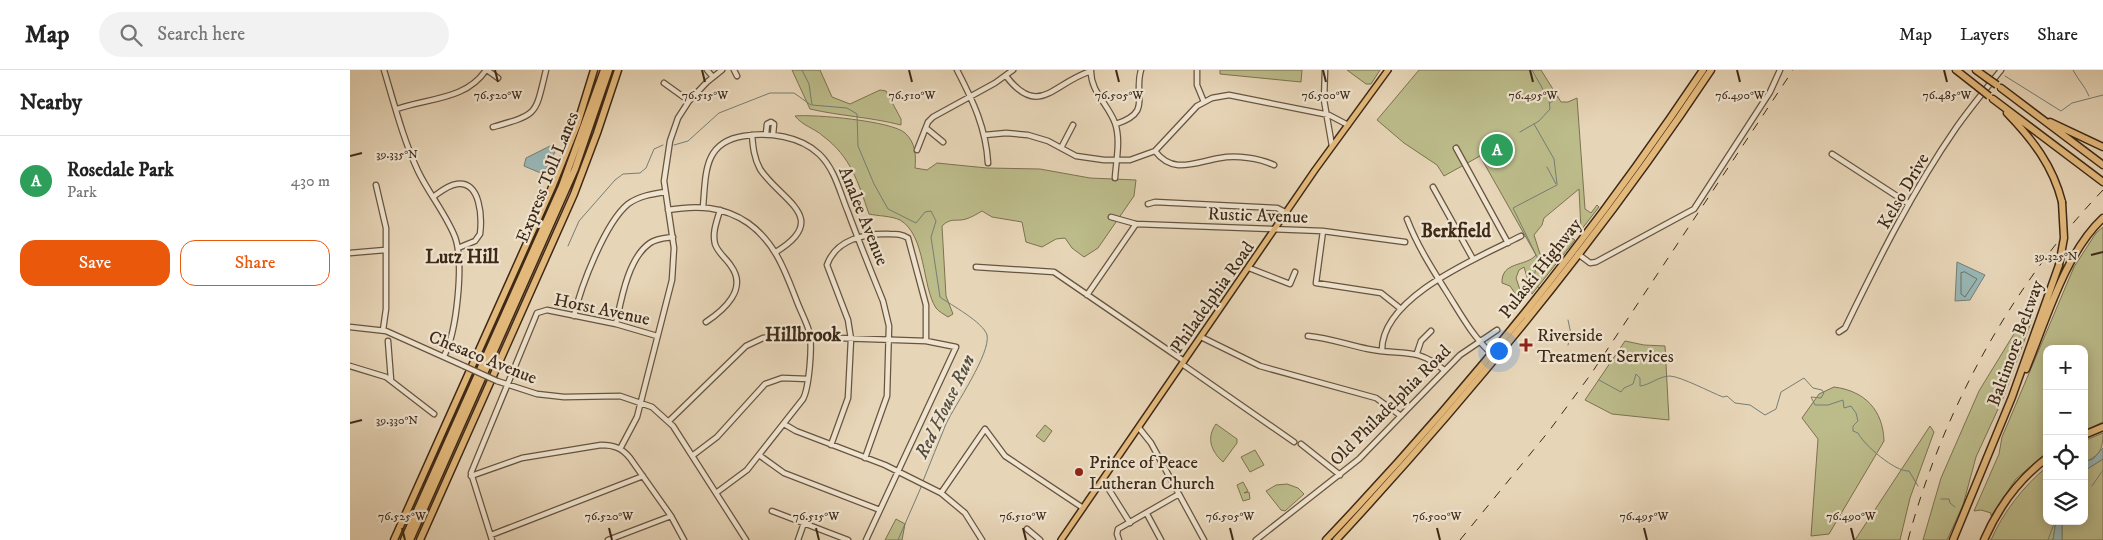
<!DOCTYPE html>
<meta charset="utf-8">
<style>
body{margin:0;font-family:"IM FELL DW Pica",serif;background:#f2f2f2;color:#222}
.controls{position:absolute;right:15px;bottom:15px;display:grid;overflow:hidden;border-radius:10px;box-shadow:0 2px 12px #0003}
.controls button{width:45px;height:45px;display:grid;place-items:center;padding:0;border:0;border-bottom:1px solid #e0e0e0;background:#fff;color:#222;font:25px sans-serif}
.you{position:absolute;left:1148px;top:280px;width:18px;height:18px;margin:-12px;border:4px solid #fff;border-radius:50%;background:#1a73e8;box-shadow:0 0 0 8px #1a73e833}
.badge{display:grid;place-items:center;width:32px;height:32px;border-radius:50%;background:#ea580c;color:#fff;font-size:16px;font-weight:700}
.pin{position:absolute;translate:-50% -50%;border:2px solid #fff;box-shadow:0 1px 5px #0006}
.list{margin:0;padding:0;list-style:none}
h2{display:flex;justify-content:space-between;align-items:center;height:65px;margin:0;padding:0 20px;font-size:21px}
h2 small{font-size:16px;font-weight:400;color:#767676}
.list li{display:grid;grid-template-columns:32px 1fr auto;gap:15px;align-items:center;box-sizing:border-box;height:90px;padding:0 20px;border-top:1px solid #e0e0e0}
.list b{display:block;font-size:19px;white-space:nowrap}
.list p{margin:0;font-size:16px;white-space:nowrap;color:#767676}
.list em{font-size:16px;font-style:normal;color:#767676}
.actions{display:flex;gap:10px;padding:15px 20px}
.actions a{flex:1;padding:11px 0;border:1px solid #ea580c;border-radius:15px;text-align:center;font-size:18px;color:#ea580c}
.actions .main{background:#ea580c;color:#fff}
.icon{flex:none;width:28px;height:28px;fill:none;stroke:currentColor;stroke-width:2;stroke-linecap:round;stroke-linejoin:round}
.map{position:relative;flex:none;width:1753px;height:470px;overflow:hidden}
header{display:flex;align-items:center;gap:30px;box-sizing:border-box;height:70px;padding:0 25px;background:#fff;border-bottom:1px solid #e0e0e0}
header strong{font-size:24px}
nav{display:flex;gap:28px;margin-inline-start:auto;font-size:18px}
.search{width:350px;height:45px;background:#f2f2f2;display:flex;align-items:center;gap:12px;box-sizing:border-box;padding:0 18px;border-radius:28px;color:#767676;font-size:19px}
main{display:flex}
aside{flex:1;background:#fff}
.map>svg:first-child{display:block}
.green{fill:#bcbb8a;stroke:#7d7250}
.water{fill:#98b7b6;stroke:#747e76}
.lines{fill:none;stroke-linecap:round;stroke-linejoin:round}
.shore{stroke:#6b7066;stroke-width:1}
.stream{stroke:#747e76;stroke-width:1}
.minor-casing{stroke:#68543f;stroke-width:7}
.major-casing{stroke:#3e2917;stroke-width:8}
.highway-casing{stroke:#3e2917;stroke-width:9}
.minor{stroke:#efe4d0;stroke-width:4.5}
.major{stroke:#e4ba7c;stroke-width:5}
.highway{stroke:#e4ba7c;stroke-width:6}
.rail{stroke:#3e2917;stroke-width:1;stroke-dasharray:9 9;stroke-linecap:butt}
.minor-bridge-casing{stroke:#68543f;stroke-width:7;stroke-linecap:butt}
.highway-bridge-casing{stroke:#3e2917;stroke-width:9;stroke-linecap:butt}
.minor-bridge{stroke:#efe4d0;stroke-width:4.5}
.highway-bridge{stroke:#e4ba7c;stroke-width:6}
.ticks{fill:none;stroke:#3e2917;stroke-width:2}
.poi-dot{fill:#8f2418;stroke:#efe4d0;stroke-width:2}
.labels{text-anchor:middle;stroke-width:4.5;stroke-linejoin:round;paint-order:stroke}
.street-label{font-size:18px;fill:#3e2917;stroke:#efe4d0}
.poi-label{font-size:18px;fill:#3e2917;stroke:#efe4d0;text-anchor:start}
.neighbourhood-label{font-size:19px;font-weight:bold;fill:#3e2917;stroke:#efe4d0}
.water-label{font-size:19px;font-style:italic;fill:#544c3f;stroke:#efe4d0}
.ticks-label{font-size:12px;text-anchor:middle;fill:#3e2917;stroke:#efe4d0;stroke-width:4.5;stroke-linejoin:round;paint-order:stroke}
</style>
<header>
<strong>Map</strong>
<div class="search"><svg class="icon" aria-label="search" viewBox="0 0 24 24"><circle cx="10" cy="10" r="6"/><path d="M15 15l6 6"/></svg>Search here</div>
<nav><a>Map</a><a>Layers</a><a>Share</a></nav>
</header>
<main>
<aside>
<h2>Nearby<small></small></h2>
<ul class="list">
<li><span class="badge" style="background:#2e9e5b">A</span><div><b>Rosedale Park</b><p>Park</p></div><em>430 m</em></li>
</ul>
<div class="actions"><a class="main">Save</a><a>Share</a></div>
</aside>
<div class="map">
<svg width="1753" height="470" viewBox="0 0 1753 470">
<rect width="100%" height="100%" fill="#e7d5b7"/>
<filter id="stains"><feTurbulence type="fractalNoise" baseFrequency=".004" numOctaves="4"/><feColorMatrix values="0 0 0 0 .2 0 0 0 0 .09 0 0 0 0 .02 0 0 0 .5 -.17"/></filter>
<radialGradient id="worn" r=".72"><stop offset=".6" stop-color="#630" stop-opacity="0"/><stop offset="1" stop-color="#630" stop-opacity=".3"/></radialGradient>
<!-- green -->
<path class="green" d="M442,0H470L482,27L500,34L530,20L536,21L551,49V55C520,47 490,46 460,39Z
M870,0H952L951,12L870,4Z
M997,0H1030L1021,14H1016Z
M1069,0H1191L1211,32H1218L1227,28L1235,139L1241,143L1247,135L1249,137L1231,160L1229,119L1194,148L1192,155L1184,165L1190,184L1197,191L1210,184L1222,168L1225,170L1182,224L1174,197L1169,200L1166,208L1173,229L1171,232L1160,216L1152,213C1151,191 1176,197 1186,185L1130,86L1094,106L1087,95L1054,73L1027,50Z
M445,46C464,44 542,51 555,63C566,73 566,86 565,98L577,100L587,93L637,98L690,99L740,108L786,110L784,126L748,178L734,187L722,178L715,168L706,169L692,177L676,172L672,152L642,147L632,141C627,144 622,147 616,149C606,152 601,147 592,156L596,226L603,244L598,247C594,244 589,242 586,238C572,217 576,165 550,150C542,146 528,146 519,144C508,112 501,87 473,66C464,58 453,56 445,46Z
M1753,157V352L1734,361V279H1697V382L1666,409L1641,446V443L1631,440L1624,441L1649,384L1652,367L1724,197L1746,163Z
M1689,223L1680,255L1654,326L1626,387L1613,435L1597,470H1573L1591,408L1629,321Z
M1275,271L1294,275L1315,276L1319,350L1262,344L1235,330Z
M1484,317C1515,321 1533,340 1534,371L1479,464L1461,466L1468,369L1452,348L1469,324Z
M866,354L887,369V373L873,392C861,381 856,368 866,354Z
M695,355L702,361L694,372L686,366Z
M1580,356L1584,362L1560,428L1550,470H1505Z
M1753,363C1753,379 1750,386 1734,392V371Z
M905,380L914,395L900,402L891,387Z
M1753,389V470H1712V451H1734V401Z
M1697,397V451H1706L1703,470H1641C1652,444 1674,415 1697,397Z
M893,412L898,421L894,423L899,422L900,429L893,431L887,415Z
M937,414L948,418L954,424L935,441L931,440L916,421L926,415Z
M546,449L555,454L552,470H535Z"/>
<!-- water -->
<path class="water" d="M202,75L205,82L193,104L174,96L176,88Z
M1607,192L1635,205L1620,230L1605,231Z
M1753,378V389L1734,401V392L1743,389Z
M1706,451H1712V470H1703Z"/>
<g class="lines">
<!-- shore -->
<path class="shore" d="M1615,202L1627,209L1615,227L1611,224V203Z"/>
<!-- stream -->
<path class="stream" d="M452,0L459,14L462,35L497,38L507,44L508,76L524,114L538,139L566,153L575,142L581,141L586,151L581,167L590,227C601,235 633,252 637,265C641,283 605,335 596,354C588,373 581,392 573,411
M1723,0C1728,10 1735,16 1739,26
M1655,6L1711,41L1722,33L1753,25
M1200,33L1208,27
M1184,54L1204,89L1207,114
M1170,62L1189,51L1200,39L1199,30L1182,0
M324,75L338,71L369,43L420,23H444L461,35
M1197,97L1206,114
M218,176L229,151L265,110L273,104L290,103L296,98L304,79L313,75
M1189,218L1183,211L1188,189L1163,138L1207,115
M1218,275L1221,264L1218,250
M1249,310L1271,322L1274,318L1283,314L1286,304L1290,308V316C1300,315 1309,306 1320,306C1332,307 1360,322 1373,327L1377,326L1385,333L1400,335L1415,345L1426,339L1431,322L1454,308L1463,318L1472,320L1474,323L1471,328L1461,327L1465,335H1478L1493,330L1494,338L1501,336L1506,343L1508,351L1503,356V361L1508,363C1514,375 1545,402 1559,401L1568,416
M1742,416L1753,400
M1591,429H1599L1600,433L1605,437
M1640,469L1642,470
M548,470L572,415
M1698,470L1705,451"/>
<defs>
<path id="minor" d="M34,0C44,33 53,69 68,101C79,124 96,144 105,167C114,192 107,262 94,286
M137,0L148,8
M357,0L363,7
M384,0L387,6
M607,0C623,31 636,58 638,93
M741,0C740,21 758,34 765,53C771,70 766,91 765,108
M847,0V15L854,32
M975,0L974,30L982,76
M656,6C689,49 703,13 741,1
M314,13L339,31
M47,39C78,28 116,30 136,0
M766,54C803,42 783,26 791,0
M143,57C189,44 185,45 196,0
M576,58L593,72
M416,64L417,54L421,52L424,54L423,65
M402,65C403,77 404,88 410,99C430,130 482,148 426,182
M635,65L656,63L678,65L698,71L726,86L754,90H780L805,81L847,36L862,28L879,25L979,45L998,55
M711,78L723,55
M1106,78L1158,173
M567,80L578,52L583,47L645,13L663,0
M805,81C823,105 845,92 870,88C886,85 909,88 924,95
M1482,84L1559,134
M26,115L36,158V239L33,260
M1083,117L1123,189
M83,127C90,122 98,115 107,114C131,111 132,148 130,164L125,171L108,178
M798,134L805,132L927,138L937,143
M353,137C356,104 353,72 394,66C419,62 450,66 469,84C485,99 490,123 498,142C509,172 521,201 533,231L539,256L537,326L515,388
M318,140C347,135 373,136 398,153C425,172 435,201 446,229C450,240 456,251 459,261C463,274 459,318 453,329L397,400L366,423
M761,147L786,154L973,161L1055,172
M1057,149C1067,175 1081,197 1096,221C1110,243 1122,266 1142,284
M973,161L966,213L1031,223L1051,239
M0,183L35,180
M1228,184L1240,193L1246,192L1344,139L1420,22L1430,0
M626,197L704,202L834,291
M899,198L940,214L945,202
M737,225L786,154
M224,246C231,216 255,153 278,134C289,126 302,124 315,122
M356,252C374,240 398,219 381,196C376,188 368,183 365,174C362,162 367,151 370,140
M266,254C271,230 278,188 300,173C307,168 315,168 323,167
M0,257L36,261L114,296
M1489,262L1495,258C1528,190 1563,120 1606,58C1620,38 1636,19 1651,0
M958,266C979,268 998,275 1018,279C1051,286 1066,276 1094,300
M851,267L910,296L1026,328L1051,346
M38,271L41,310
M1032,280C1032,226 1130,187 1171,166
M1067,283L1071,271L1081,261
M832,294L944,372
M0,296L36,307L84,344
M147,311L187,324L214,327L270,326L302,337L323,356L396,470
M319,351L396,276L413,268L430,266L576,271L606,277L516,470
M434,354L446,361L535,395L591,423L615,443L632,470
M789,358L801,373L854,470
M951,374L990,405
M481,375L498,328L501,269L498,250L477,195C486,169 516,163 539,164C546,164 552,164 558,168L576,235V271
M270,379L287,347L322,210L324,178L314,111L320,71L328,48L339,31L357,12L372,0
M409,385L434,403L530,440
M342,386L367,367L415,314L432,308L458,309
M121,406L172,388L251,375C264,375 272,378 280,388L321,446L334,470
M753,410L780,453
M591,423L635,359L655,386L733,438
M422,441L498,470
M797,444L811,470
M677,459L690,470
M141,465L293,406
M142,470L121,403L187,243L197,240L266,254L307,266
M258,470L321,446
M448,470L454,453
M769,470L767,464L768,459L829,424
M906,470L1009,389L1110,285L1147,260"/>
<path id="major" d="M711,470L965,100L1038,0"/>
<path id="highway" d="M1606,0L1629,18
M1626,0L1637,8
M1651,18L1753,95
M1643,29L1753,112
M1657,43C1683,70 1703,96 1712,132
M1700,52L1753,77
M1676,299C1696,251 1715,183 1753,148
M1734,365L1753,357
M44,470L203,115L227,55L244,0
M54,470L212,116L254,0
M60,470L225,99L259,0
M70,470L224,124L247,63L268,0
M976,470C1115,324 1241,167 1353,0
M986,470C1122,323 1250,167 1361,0
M1603,470L1662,327L1709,195
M1634,470C1648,438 1669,409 1697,388"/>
</defs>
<!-- minor casing -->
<use href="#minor" class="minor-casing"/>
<!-- major casing -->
<use href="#major" class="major-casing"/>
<!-- highway casing -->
<use href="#highway" class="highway-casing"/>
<!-- minor -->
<use href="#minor" class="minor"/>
<!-- major -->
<use href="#major" class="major"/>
<!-- highway -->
<use href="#highway" class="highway"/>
<!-- rail -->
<path class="rail" d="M1110,470L1199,361L1241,304L1443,0
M1558,470C1592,342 1661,216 1753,120"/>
<defs>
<path id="minor-bridge" d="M114,296L147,311"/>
<path id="highway-bridge" d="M1637,8L1647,15
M1629,18L1639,26
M1709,195L1714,168L1712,132"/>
</defs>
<!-- minor-bridge casing -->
<use href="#minor-bridge" class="minor-bridge-casing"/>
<!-- highway-bridge casing -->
<use href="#highway-bridge" class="highway-bridge-casing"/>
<!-- minor-bridge -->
<use href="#minor-bridge" class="minor-bridge"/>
<!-- highway-bridge -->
<use href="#highway-bridge" class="highway-bridge"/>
</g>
<!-- ticks -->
<path class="ticks" d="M145,0L148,12M352,0L355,12M559,0L562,12M766,0L769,12M973,0L976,12M1180,0L1183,12M1387,0L1390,12M1594,0L1597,12M0,86L12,83M1741,185L1753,182M0,353L12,350M52,458L55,470M259,458L262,470M466,458L469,470M673,458L676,470M880,458L883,470M1087,458L1090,470M1294,458L1297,470M1501,458L1504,470"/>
<!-- markers -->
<g class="poi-dot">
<path d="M1173.5 267.5h5v5h5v5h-5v5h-5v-5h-5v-5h5z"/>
<circle cx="729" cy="402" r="5"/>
</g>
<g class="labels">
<!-- street labels -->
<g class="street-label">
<text transform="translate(197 107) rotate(-68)" y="6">Express Toll Lanes</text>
<text transform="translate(1553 121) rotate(-60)" y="6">Kelso Drive</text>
<text transform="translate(908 145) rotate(2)" y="6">Rustic Avenue</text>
<text transform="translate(514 146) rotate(68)" y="6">Analee Avenue</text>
<text transform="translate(1190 198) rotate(-52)" y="6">Pulaski Highway</text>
<text transform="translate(862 227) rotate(-55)" y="6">Philadelphia Road</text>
<text transform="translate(252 239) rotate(12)" y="6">Horst Avenue</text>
<text transform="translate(1665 273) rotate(-70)" y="6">Baltimore Beltway</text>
<text transform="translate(133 287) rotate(22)" y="6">Chesaco Avenue</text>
<text transform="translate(1040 335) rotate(-45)" y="6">Old Philadelphia Road</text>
</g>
<!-- poi labels -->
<g class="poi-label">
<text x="1187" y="271">Riverside<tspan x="1187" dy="21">Treatment Services</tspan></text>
<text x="739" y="398">Prince of Peace<tspan x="739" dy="21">Lutheran Church</tspan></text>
</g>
<!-- neighbourhood labels -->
<g class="neighbourhood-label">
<text x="1106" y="167">Berkfield</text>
<text x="112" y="193">Lutz Hill</text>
<text x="453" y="271">Hillbrook</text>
</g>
<!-- water labels -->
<g class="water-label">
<text transform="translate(594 336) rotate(-64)" y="7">Red House Run</text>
</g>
</g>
<g class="ticks-label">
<text x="148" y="29">76.520°W</text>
<text x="355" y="29">76.515°W</text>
<text x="562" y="29">76.510°W</text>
<text x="769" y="29">76.505°W</text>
<text x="976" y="29">76.500°W</text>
<text x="1183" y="29">76.495°W</text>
<text x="1390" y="29">76.490°W</text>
<text x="1597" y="29">76.485°W</text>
<text x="47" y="88">39.335°N</text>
<text x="1706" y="190">39.325°N</text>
<text x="47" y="354">39.330°N</text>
<text x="52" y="450">76.525°W</text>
<text x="259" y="450">76.520°W</text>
<text x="466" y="450">76.515°W</text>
<text x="673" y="450">76.510°W</text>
<text x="880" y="450">76.505°W</text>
<text x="1087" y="450">76.500°W</text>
<text x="1294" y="450">76.495°W</text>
<text x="1501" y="450">76.490°W</text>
</g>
<rect width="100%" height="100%" filter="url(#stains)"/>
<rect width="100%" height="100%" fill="url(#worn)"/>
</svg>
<div class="controls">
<button>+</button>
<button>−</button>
<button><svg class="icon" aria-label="locate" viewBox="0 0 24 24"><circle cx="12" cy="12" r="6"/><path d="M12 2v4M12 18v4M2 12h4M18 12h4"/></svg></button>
<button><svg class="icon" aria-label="layers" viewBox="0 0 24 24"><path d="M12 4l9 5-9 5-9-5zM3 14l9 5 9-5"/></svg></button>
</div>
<div class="you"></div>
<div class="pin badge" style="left:1147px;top:80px;background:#2e9e5b">A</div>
</div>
</main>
